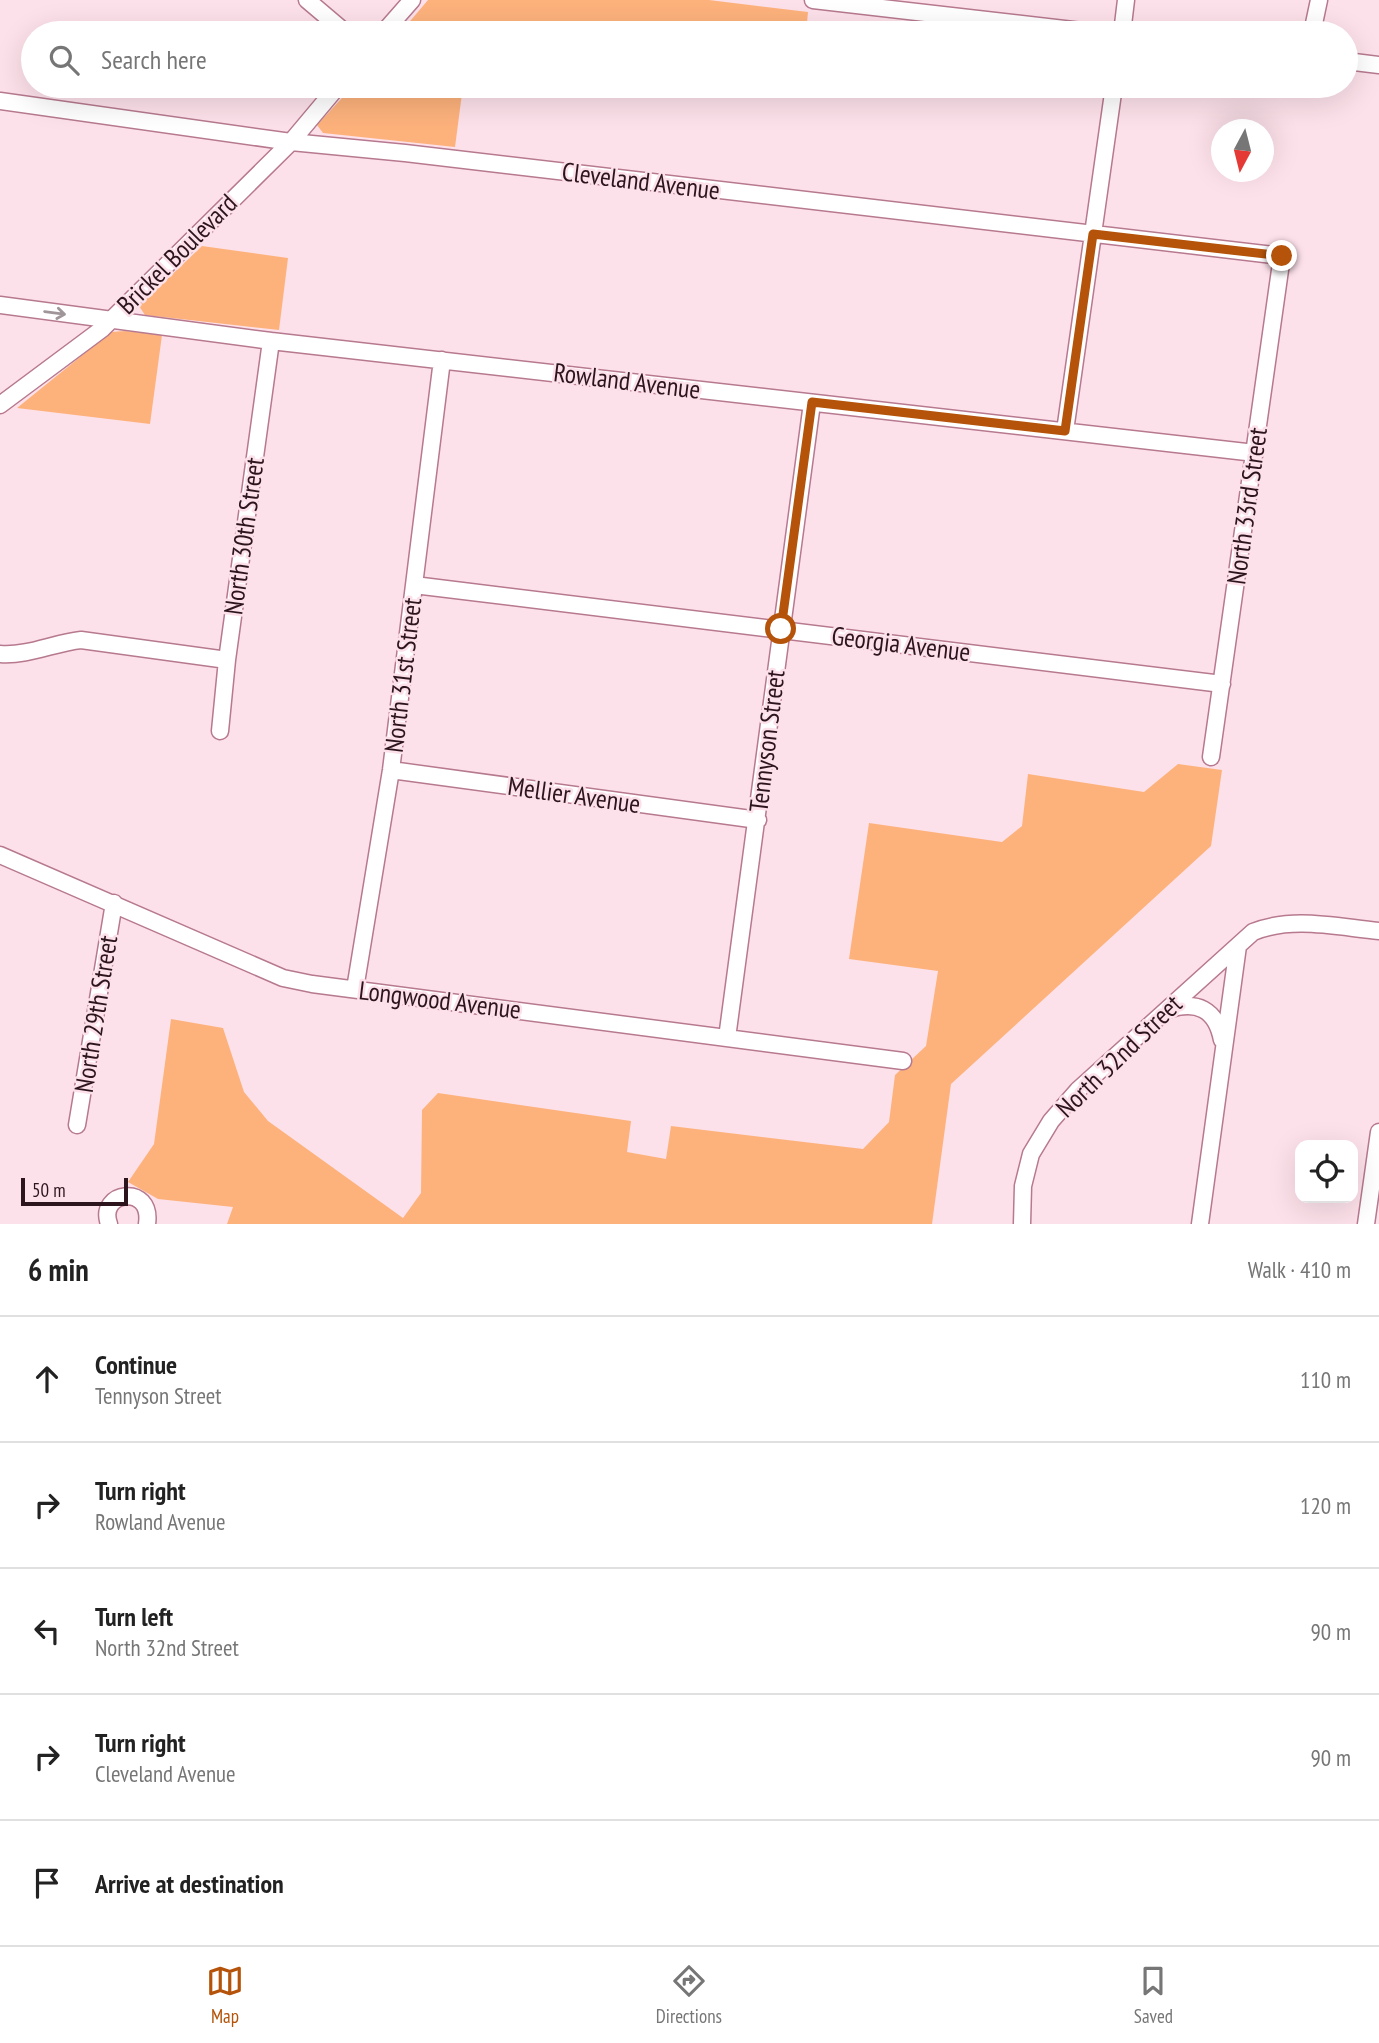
<!DOCTYPE html>
<meta charset="utf-8">
<style>
body{margin:0;font-family:"PT Sans Narrow",sans-serif;background:#f6f6f6;color:#222}
.controls{position:absolute;right:21px;bottom:21px;display:grid;overflow:hidden;border-radius:14px;box-shadow:0 7px 28px #0002}
.controls button{width:63px;height:63px;display:grid;place-items:center;padding:0;border:0;border-bottom:2px solid #e0e0e0;background:#fff;color:#222;font:35px sans-serif}
.compass{position:absolute;left:1211px;top:119px;width:63px;height:63px;border-radius:50%;background:#fff;box-shadow:0 7px 28px #0002;rotate:187deg}
.scale{position:absolute;left:21px;bottom:18px;width:107px;box-sizing:border-box;padding-left:7px;border:4px solid #2d151e;border-top:0;font-size:19px;line-height:24px;white-space:nowrap;color:#2d151e;-webkit-text-stroke:5px #fde1ea;paint-order:stroke}
.stop{position:absolute;width:21px;height:21px;margin:-16px;border:5px solid #b45309;border-radius:50%;background:#fff}
.stop.end{background:#b45309;border-color:#fff;box-shadow:0 2px 7px #0008}
.list{margin:0;padding:0;list-style:none}
h2{display:flex;justify-content:space-between;align-items:center;height:91px;margin:0;padding:0 28px;font-size:30px}
h2 small{font-size:23px;font-weight:400;color:#767676}
.list li{display:grid;grid-template-columns:46px 1fr auto;gap:21px;align-items:center;box-sizing:border-box;height:126px;padding:0 28px;border-top:2px solid #e0e0e0}
.list b{display:block;font-size:26px;white-space:nowrap}
.list p{margin:0;font-size:23px;white-space:nowrap;color:#767676}
.list em{font-size:23px;font-style:normal;color:#767676}
.icon{flex:none;width:38px;height:38px;fill:none;stroke:currentColor;stroke-width:2;stroke-linecap:round;stroke-linejoin:round}
.map{position:relative;flex:none;width:1379px;height:1224px;overflow:hidden}
.search{position:absolute;background:#fff;box-shadow:0 7px 28px #0002;left:21px;right:21px;top:21px;height:77px;display:flex;align-items:center;gap:18px;box-sizing:border-box;padding:0 24px;border-radius:38px;color:#767676;font-size:26px}
.sheet{height:721px;background:#fff}
nav{display:flex;justify-content:space-around;align-items:center;box-sizing:border-box;height:98px;border-top:2px solid #e0e0e0;background:#fff;font-size:19px;color:#767676}
nav a{display:grid;justify-items:center;gap:4px}
nav .on{color:#b45309}
.map>svg:first-child{display:block}
.green{fill:#fdb27c}
.lines{fill:none;stroke-linecap:round;stroke-linejoin:round}
.minor-casing{stroke:#b7798f;stroke-width:19}
.minor{stroke:#fff;stroke-width:16}
.oneway{stroke:#a0969a}
.route{stroke:#b45309;stroke-width:9}
.labels{text-anchor:middle;stroke-width:5;stroke-linejoin:round;paint-order:stroke}
.street-label{font-size:26px;fill:#2d151e;stroke:#fde1ea}
</style>
<div class="map">
<svg width="1379" height="1224" viewBox="0 0 1379 1224">
<rect width="100%" height="100%" fill="#fde1ea"/>
<!-- green -->
<path class="green" d="M428,0H709L808,12L806,33H400Z
M353,86H463L455,147L323,133L317,125Z
M698,86H800L799,97Z
M202,246L288,258L279,330L145,315L139,306Z
M125,331L162,335L150,424L17,408L111,332Z
M1178,764L1222,770L1211,846L951,1084L932,1224H227L233,1207L158,1199L128,1182L154,1144L171,1019L223,1028L244,1092L268,1121L403,1218L421,1193L422,1110L438,1093L631,1121L627,1152L666,1159L671,1126L863,1149L889,1122L895,1075L926,1046L938,971L849,959L869,823L1002,842L1022,826L1028,774L1144,792Z"/>
<g class="lines">
<defs>
<path id="minor" d="M307,0L346,33
M813,0L1099,33
M383,33L412,0
M1122,33L1126,0
M1312,33L1319,0
M1346,61L1379,65
M0,101L291,142L405,153L1282,256L1211,757
M0,305L271,341L1255,453
M0,405L102,329L291,142L338,86
M1065,431L1114,86
M414,585L1222,684
M0,654C29,656 53,643 81,640L227,660
M220,731L227,660L271,341
M391,770L758,820
M0,855L283,978L312,984L903,1061
M355,989L391,770L442,360
M1167,1010C1197,1000 1216,1009 1222,1040
M727,1038L812,403
M77,1125L114,903
M109,1224C97,1191 153,1183 147,1224
M1022,1224L1023,1186L1031,1154L1051,1121L1078,1090L1253,932C1292,916 1337,927 1379,931
M1200,1224L1238,946
M1366,1224L1379,1132"/>
</defs>
<!-- minor casing -->
<use href="#minor" class="minor-casing"/>
<!-- minor -->
<use href="#minor" class="minor"/>
</g>
<!-- one-way arrows -->
<defs><path id="oneway-shaft" d="M-6 0H5M1.5-3L5.5 0L1.5 3" fill="none" stroke-width="1.6" stroke-linecap="round" stroke-linejoin="round" transform="scale(1.75)"/></defs>
<use class="oneway" href="#oneway-shaft" transform="translate(55 313) rotate(8)"/>
<g class="lines">
<!-- route -->
<path class="route" d="M781,629L812,402L1065,431L1093,234L1282,256"/>
</g>
<g class="labels">
<!-- street labels -->
<g class="street-label">
<text transform="translate(641 181) rotate(7)" y="9">Cleveland Avenue</text>
<text transform="translate(177 254) rotate(-45)" y="9">Brickel Boulevard</text>
<text transform="translate(627 381) rotate(7)" y="9">Rowland Avenue</text>
<text transform="translate(1247 506) rotate(-82)" y="9">North 33rd Street</text>
<text transform="translate(244 536) rotate(-82)" y="9">North 30th Street</text>
<text transform="translate(901 644) rotate(7)" y="9">Georgia Avenue</text>
<text transform="translate(403 675) rotate(-83)" y="9">North 31st Street</text>
<text transform="translate(767 741) rotate(-83)" y="9">Tennyson Street</text>
<text transform="translate(574 795) rotate(8)" y="9">Mellier Avenue</text>
<text transform="translate(440 1000) rotate(7)" y="9">Longwood Avenue</text>
<text transform="translate(96 1014) rotate(-81)" y="9">North 29th Street</text>
<text transform="translate(1119 1056) rotate(-44)" y="9">North 32nd Street</text>
</g>
</g>
</svg>
<div class="controls">
<button><svg class="icon" aria-label="locate" viewBox="0 0 24 24"><circle cx="12" cy="12" r="6"/><path d="M12 2v4M12 18v4M2 12h4M18 12h4"/></svg></button>
</div>
<svg class="compass" viewBox="-18 -18 36 36"><path d="M0-13l5 13h-10z" fill="#e53935"/><path d="M0 13l5-13h-10z" fill="#767676"/></svg>
<div class="scale">50 m</div>
<div class="stop" style="left:781px;top:629px"></div>
<div class="stop end" style="left:1282px;top:256px"></div>
<div class="search"><svg class="icon" aria-label="search" viewBox="0 0 24 24"><circle cx="10" cy="10" r="6"/><path d="M15 15l6 6"/></svg>Search here</div>
</div>
<section class="sheet">
<h2>6 min<small>Walk · 410 m</small></h2>
<ul class="list">
<li><svg class="icon" aria-label="ahead" viewBox="0 0 24 24"><path d="M12 20V5M6 11l6-6 6 6"/></svg><div><b>Continue</b><p>Tennyson Street</p></div><em>110 m</em></li>
<li><svg class="icon" aria-label="right" viewBox="0 0 24 24"><path d="M7 20v-9h11M14 6l5 5-5 5"/></svg><div><b>Turn right</b><p>Rowland Avenue</p></div><em>120 m</em></li>
<li><svg class="icon" aria-label="left" viewBox="0 0 24 24"><path d="M17 20v-9H6M10 6l-5 5 5 5"/></svg><div><b>Turn left</b><p>North 32nd Street</p></div><em>90 m</em></li>
<li><svg class="icon" aria-label="right" viewBox="0 0 24 24"><path d="M7 20v-9h11M14 6l5 5-5 5"/></svg><div><b>Turn right</b><p>Cleveland Avenue</p></div><em>90 m</em></li>
<li><svg class="icon" aria-label="arrive" viewBox="0 0 24 24"><path d="M6 21V4h12l-3 4 3 4H6"/></svg><div><b>Arrive at destination</b></div></li>
</ul>
</section>
<nav>
<a class="on"><svg class="icon" aria-label="map" viewBox="0 0 24 24"><path d="M3 6l6-2 6 2 6-2v14l-6 2-6-2-6 2zM9 4v14M15 6v14"/></svg>Map</a>
<a><svg class="icon" aria-label="directions" viewBox="0 0 24 24"><path d="M12 3l9 9-9 9-9-9zM9 14v-3h6M13 9l2 2-2 2"/></svg>Directions</a>
<a><svg class="icon" aria-label="saved" viewBox="0 0 24 24"><path d="M7 4h10v16l-5-4-5 4z"/></svg>Saved</a>
</nav>
